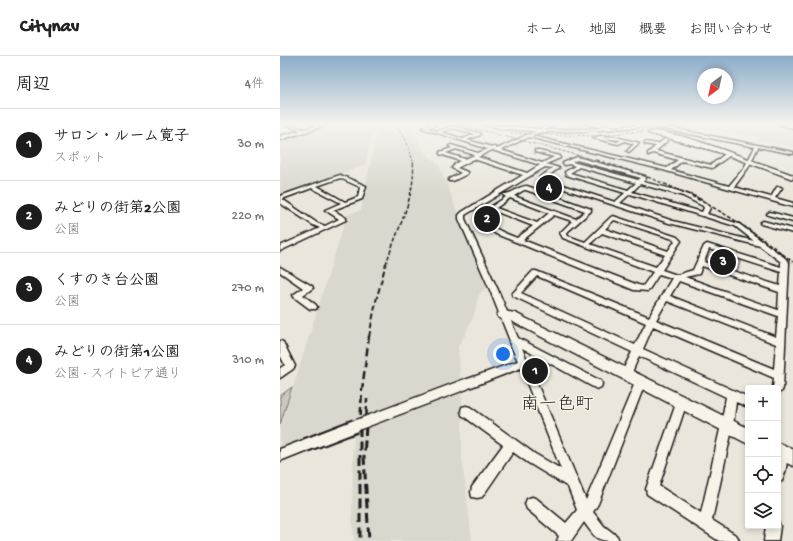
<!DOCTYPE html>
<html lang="ja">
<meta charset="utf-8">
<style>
body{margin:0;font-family:"Gochi Hand","Klee One",sans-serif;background:#f6f6f6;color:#222}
.controls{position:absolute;right:12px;bottom:12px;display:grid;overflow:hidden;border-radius:4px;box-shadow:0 2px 6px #0003}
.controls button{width:36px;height:36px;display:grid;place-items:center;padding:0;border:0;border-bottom:1px solid #e0e0e0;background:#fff;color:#222;font:20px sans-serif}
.compass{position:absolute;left:417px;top:12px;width:36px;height:36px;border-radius:50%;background:#fff;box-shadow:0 2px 6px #0003;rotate:213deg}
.you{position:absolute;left:223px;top:298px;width:14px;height:14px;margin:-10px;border:3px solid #fff;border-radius:50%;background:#1a73e8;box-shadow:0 0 0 6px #1a73e833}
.badge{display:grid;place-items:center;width:26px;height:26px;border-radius:50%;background:#1c1c1c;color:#fff;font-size:13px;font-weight:700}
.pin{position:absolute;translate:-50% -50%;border:2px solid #fff;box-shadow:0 1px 4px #0006}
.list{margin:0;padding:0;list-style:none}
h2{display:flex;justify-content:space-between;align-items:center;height:52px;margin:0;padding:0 16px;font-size:17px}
h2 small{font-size:13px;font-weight:400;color:#767676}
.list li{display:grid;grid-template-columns:26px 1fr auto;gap:12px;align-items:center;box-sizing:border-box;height:72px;padding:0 16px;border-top:1px solid #e0e0e0}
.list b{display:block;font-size:15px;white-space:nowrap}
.list p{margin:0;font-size:13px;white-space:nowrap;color:#767676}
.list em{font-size:13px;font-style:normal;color:#767676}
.icon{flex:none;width:22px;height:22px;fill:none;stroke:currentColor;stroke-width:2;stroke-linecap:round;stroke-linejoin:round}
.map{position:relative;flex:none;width:513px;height:485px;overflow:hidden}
header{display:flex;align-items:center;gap:24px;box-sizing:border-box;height:56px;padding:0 20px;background:#fff;border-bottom:1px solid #e0e0e0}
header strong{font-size:19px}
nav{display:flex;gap:22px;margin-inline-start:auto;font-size:14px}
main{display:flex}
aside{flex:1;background:#fff}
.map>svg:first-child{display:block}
.built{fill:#dad7ce}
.green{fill:#ccc8c0;stroke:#74726e}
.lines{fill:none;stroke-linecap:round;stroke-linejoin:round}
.secondary-tunnel{stroke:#c1beb6;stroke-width:5.5;stroke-dasharray:5.5 3;stroke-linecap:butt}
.street-casing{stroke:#1c1c1c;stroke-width:3}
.secondary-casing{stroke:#1c1c1c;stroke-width:3}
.primary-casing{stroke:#1c1c1c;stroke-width:3}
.street{fill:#f7f3e8;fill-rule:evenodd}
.secondary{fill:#f7f3e8;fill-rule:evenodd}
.primary{fill:#f7f3e8;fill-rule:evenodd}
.rail-far4{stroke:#1c1c1c;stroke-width:1;stroke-dasharray:3 1.5;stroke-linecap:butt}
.rail-far3{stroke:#1c1c1c;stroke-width:1.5;stroke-dasharray:4 2;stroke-linecap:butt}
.rail-far2{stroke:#1c1c1c;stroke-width:2;stroke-dasharray:6 3;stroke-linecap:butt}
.rail-far1{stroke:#1c1c1c;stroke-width:2.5;stroke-dasharray:8 4;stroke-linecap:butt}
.rail{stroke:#1c1c1c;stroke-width:3;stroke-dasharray:10 4.5;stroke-linecap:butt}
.street-bridge-far1-casing{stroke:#1c1c1c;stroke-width:13;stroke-linecap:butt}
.street-bridge-casing{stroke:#1c1c1c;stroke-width:16;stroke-linecap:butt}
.street-bridge-far1{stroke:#f7f3e8;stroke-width:10}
.street-bridge{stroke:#f7f3e8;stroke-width:12}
.wall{fill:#9d9b94;stroke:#1c1c1c}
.shaded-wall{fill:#7f7e78;stroke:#1c1c1c}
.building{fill:#b6b4ac;stroke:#1c1c1c}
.labels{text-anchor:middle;stroke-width:3;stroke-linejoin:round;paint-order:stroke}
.near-quarter-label{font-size:18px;fill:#1c1c1c;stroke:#f7f3e8}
</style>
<header>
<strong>Citynav</strong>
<nav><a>ホーム</a><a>地図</a><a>概要</a><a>お問い合わせ</a></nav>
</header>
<main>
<aside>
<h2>周辺<small>4件</small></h2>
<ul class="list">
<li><span class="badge">1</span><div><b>サロン・ルーム寛子</b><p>スポット</p></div><em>30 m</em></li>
<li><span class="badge">2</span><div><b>みどりの街第2公園</b><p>公園</p></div><em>220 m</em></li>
<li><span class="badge">3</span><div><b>くすのき台公園</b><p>公園</p></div><em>270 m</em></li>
<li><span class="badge">4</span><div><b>みどりの街第1公園</b><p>公園 · スイトピア通り</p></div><em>310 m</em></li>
</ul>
</aside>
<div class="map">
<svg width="513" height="485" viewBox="0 0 513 485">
<rect width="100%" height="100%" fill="#eae6dc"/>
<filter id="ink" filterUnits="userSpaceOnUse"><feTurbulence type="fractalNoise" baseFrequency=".025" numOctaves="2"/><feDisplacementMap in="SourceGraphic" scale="8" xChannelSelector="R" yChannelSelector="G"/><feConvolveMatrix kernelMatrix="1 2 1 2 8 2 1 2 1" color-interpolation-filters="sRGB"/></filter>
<g filter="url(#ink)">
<!-- built -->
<path class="built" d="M56,68H94L85,109L0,141V83Z
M98,68H125L133,75L143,94L159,109L207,231L199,238L194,259L184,281L178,290L182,346V403L192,485H74L72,460L74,368L0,395V373L67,159L81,154Z
M378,68H496L513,71V91L479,84L478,81L441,75L403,73Z"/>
<!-- green -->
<path class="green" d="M278,68H303L331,72L264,74Z
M429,193H433L461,202L457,217L428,208L425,205Z
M12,331L0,369V340Z"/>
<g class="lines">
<!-- secondary-tunnel -->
<path class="secondary-tunnel" d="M332,71L374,77"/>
<defs>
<path id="street" d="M5,68H10L26,74L23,75Z
M152,68H157L148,72L157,75L173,70L200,77V79L187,84L212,91H215L217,93L255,75L224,73L201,68L260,73L271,68H276L265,74L307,73L370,68L513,96V98L478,91L468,112L454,131L491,141L497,131H501L502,132L495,142L513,147V151L376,112L249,81L221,94L262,107L274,101L255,96V94L280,100V102L266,108L279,112L264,123L335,146L345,137L286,119L285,116L295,110L289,108L285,109L283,108V107L297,101L365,120L366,122L363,126C380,130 420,138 430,152L427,158L459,168L505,202L509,207L503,332L502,335L498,337V332H493L494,322L373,270L363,293L468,341V351L456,346L453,369L432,464L457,480L459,485H439L367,438L366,433L398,342L402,341L406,342L407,346L379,430L421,457L441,369L446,341L359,300L350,321L346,322L342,321L341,318L352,296L233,240L232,238L253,215H256L369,261L392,222L379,218L368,235L354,234L216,178L204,169L198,159L226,141L223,139L224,138C233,138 238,130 247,130L311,153V155L286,177L288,180L305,186L331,161L333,160L397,181L401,185L382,214L397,219L413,214L424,190L427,188L501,211V206L480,190L389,167L260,125V121L273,112L265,111L185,159V163L218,234L238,282L321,325L322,328L321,331L317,333L313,331L242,292L306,444L357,322L361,320L365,322L366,325L318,448L313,456L324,470L337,480L339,485C316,485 317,484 304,466L291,485H277L279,480L247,453L245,448L247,443L252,441L257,443L286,467L297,454L288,431L247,406L233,396L202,441L197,442L192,441L191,436L192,431L223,389L182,359L181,355L182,351L186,350L190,351L255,398L281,413L241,312L186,333L182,331L181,328L182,325L238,305L229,286L230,285L210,234L179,163V159L182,156L243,119L194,103L177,112L187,116V118L173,125H169V123L181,117L172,112L175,108L181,105L160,98V96L172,92L169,90L171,89L198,97L208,93L142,72ZM370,70L475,91L464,112L449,130L391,114L402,105L432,112L449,100L461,103L463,102V101C445,95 383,70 368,77L408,87L445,98L431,109L376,95L387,85V83H385L378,88L365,86V88L376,90L368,97V99L373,97L398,104L387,112L252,80L261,76L307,75ZM173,72L195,78L183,83L161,76ZM176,93L195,99L185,103L166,97ZM212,94L260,109L247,117L198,101ZM297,104L361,122L358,124L292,106ZM299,111L356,127L348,134L290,117ZM360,128L403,140L423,150L424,152L422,156L352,136ZM244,134H246L305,155L296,163L234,140ZM350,138L455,170L474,185L393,165L340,147ZM230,142L269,157L257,167L216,152ZM212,154L253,170L237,182C224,177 212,173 204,160ZM274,159L292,165L280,177L283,182L373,216L363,230L358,229L243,184ZM334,164L393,183L395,185L388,195L325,173ZM322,177L385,199L376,211L310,188ZM429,193L501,216L500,230L424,206ZM422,210L499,236L498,254L405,221L419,218ZM257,220L366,267L355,289L241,237ZM399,225L498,260L496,281L390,240ZM387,245L496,288L494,313L376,264Z
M320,80L336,81L359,87L349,96L347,95L354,88L345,85L338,88L313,82ZM321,82L341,84L337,86Z
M60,119L86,130L82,143L53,154L66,162V164L0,195V190L40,172L33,169L0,147V140ZM60,122L80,131L78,141L65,146L37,130ZM32,132L61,147L45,154L59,163L45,170L37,167L2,143Z
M490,156L513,162V166L488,159L487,158Z
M483,165L513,173V177L481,168L480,167Z
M0,211L32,230L33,232L23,239L36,249L37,251L36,253H30L14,241L13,239L23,232L0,216Z
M0,285L3,286L15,310L13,313L0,322V312L5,309L0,299Z
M26,383L30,385L32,389L30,393L0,405V393Z
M501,390L505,392C509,400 506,417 502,425L498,427V391Z
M498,465L500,470L498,485H484L486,470H498Z"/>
<path id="secondary" d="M305,68H319L335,71L332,73Z
M497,68H513V72Z
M374,75L437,92L513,119V123L433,94L372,78Z
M223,255L235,257L468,372V388L229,264L219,262L217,259L219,256Z
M498,387L513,393V410L498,403Z"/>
<path id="primary" d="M42,68H50L0,84V80Z"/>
</defs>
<!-- street casing -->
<use href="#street" class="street-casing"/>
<!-- secondary casing -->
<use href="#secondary" class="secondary-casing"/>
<!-- primary casing -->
<use href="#primary" class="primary-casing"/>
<!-- street -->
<use href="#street" class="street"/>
<!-- secondary -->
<use href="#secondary" class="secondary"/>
<!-- primary -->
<use href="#primary" class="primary"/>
<!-- rail-far4 -->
<path class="rail-far4" d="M114,68L126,84L133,105
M178,68L320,105
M230,77L313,80L432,68"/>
<!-- rail-far3 -->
<path class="rail-far3" d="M316,104C395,127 449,155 513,206
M106,208C116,176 137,139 133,104"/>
<!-- rail-far2 -->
<path class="rail-far2" d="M89,281L96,245L106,207"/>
<!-- rail-far1 -->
<path class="rail-far1" d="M80,371L82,334L89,280
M86,371L87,343"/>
<!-- rail -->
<path class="rail" d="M80,370V485
M86,370L84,401L89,485"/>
<defs>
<path id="street-bridge-far1" d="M72,371L186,328"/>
<path id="street-bridge" d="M26,389L75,370"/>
</defs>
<!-- street-bridge-far1 casing -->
<use href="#street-bridge-far1" class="street-bridge-far1-casing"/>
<!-- street-bridge casing -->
<use href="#street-bridge" class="street-bridge-casing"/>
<!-- street-bridge-far1 -->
<use href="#street-bridge-far1" class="street-bridge-far1"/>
<!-- street-bridge -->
<use href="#street-bridge" class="street-bridge"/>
</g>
<!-- wall -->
<path class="wall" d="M251,305L266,314V318L260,326L257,324L251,309Z"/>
<!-- shaded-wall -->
<path class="shaded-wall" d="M266,314V318L260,326V322Z"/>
<!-- building -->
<path class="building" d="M251,305L266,314L260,322L257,320Z"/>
</g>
<!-- sky -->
<linearGradient id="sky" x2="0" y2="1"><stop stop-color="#8cacc9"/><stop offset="0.5" stop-color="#f6f4ef"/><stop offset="1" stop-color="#f6f4ef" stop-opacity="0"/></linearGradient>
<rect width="513" height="136" fill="url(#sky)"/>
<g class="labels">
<!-- near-quarter labels -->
<g class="near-quarter-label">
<text x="277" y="353">南一色町</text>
</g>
</g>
</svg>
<div class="controls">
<button>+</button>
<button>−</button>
<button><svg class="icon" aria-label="locate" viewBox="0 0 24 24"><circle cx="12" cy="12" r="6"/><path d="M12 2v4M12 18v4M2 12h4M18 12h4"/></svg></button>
<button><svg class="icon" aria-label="layers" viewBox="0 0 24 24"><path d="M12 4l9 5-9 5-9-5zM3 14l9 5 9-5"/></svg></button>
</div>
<svg class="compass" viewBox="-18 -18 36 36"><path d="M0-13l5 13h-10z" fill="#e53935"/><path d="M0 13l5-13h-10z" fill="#767676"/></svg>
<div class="you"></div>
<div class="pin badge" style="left:255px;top:315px">1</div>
<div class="pin badge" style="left:207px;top:163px">2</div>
<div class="pin badge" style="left:443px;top:206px">3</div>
<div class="pin badge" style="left:269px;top:132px">4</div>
</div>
</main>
